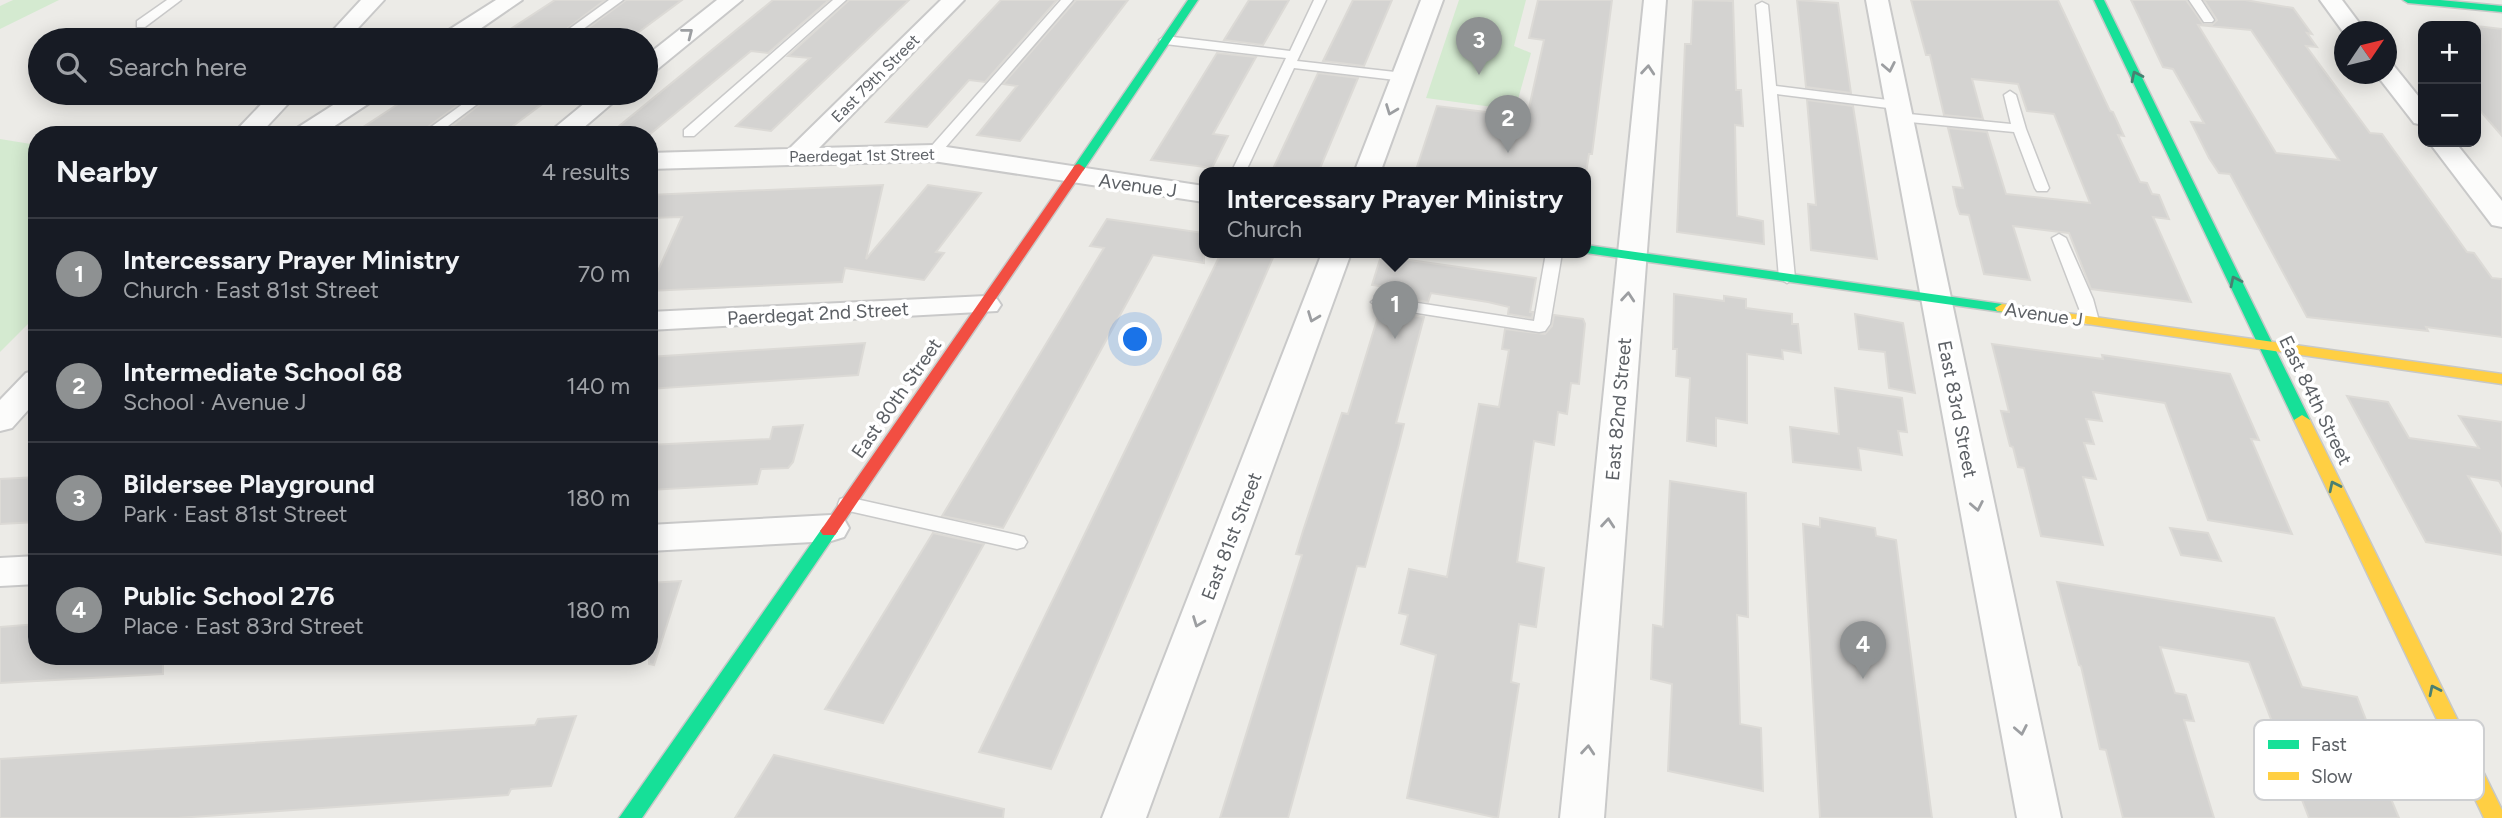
<!DOCTYPE html>
<meta charset="utf-8">
<style>
body{margin:0;font-family:Figtree,sans-serif;background:#20242c;color:#f1f3f6}
.controls{position:absolute;right:21px;top:21px;display:grid;overflow:hidden;border-radius:14px;box-shadow:0 4px 18px #0003}
.controls button{width:63px;height:63px;display:grid;place-items:center;padding:0;border:0;border-bottom:2px solid #363941;background:#171b24;color:#f1f3f6;font:35px sans-serif}
.compass{position:absolute;left:2334px;top:21px;width:63px;height:63px;border-radius:50%;background:#171b24;box-shadow:0 4px 18px #0003;rotate:55deg}
.you{position:absolute;left:1136px;top:340px;width:24px;height:24px;margin:-18px;border:5px solid #fff;border-radius:50%;background:#1a73e8;box-shadow:0 0 0 10px #1a73e833}
.badge{display:grid;place-items:center;width:46px;height:46px;border-radius:50%;background:#8e9192;color:#fff;font-size:23px;font-weight:700}
.pin{position:absolute;translate:-50% -58px;filter:drop-shadow(0 2px 4px #0008)}
.pin::after{content:'';position:absolute;top:37px;width:24px;height:21px;background:inherit;clip-path:polygon(0 0,100% 0,50% 100%)}
.popup{position:absolute;left:1199px;top:167px;width:392px;height:91px;box-sizing:border-box;display:grid;place-content:center;border-radius:14px;background:#171b24;filter:drop-shadow(0 2px 5px #0005);font-size:23px;white-space:nowrap;color:#9ea1a6}
.popup b{font-size:26px;color:#f1f3f6}
.popup::after{content:'';position:absolute;left:50%;top:100%;margin-left:-14px;border:14px solid transparent;border-top-color:#171b24}
.list{margin:0;padding:0;list-style:none}
h2{display:flex;justify-content:space-between;align-items:center;height:91px;margin:0;padding:0 28px;font-size:30px}
h2 small{font-size:23px;font-weight:400;color:#9ea1a6}
.list li{display:grid;grid-template-columns:46px 1fr auto;gap:21px;align-items:center;box-sizing:border-box;height:112px;padding:0 28px;border-top:2px solid #363941}
.list b{display:block;font-size:26px;white-space:nowrap}
.list p{margin:0;font-size:23px;white-space:nowrap;color:#9ea1a6}
.list em{font-size:23px;font-style:normal;color:#9ea1a6}
.icon{flex:none;width:38px;height:38px;fill:none;stroke:currentColor;stroke-width:2;stroke-linecap:round;stroke-linejoin:round}
.map{position:relative;flex:none;width:2502px;height:818px;overflow:hidden}
.search{position:absolute;background:#171b24;box-shadow:0 4px 18px #0003;left:28px;top:28px;width:630px;height:77px;display:flex;align-items:center;gap:18px;box-sizing:border-box;padding:0 24px;border-radius:38px;color:#9ea1a6;font-size:26px}
.panel{position:absolute;background:#171b24;box-shadow:0 4px 18px #0003;left:28px;top:126px;width:630px;height:539px;border-radius:28px}
.map>svg:first-child{display:block}
.green{fill:#d4ead0}
.building{fill:#d4d3d1;stroke:#dcdad6;stroke-width:2;fill-rule:evenodd}
.lines{fill:none;stroke-linecap:round;stroke-linejoin:round}
.lane-casing{stroke:#c9c9c9;stroke-width:3}
.street-casing{stroke:#c9c9c9;stroke-width:4}
.fast-casing{stroke:#c7c8c7;stroke-width:3}
.slow-casing{stroke:#c7c8c7;stroke-width:3}
.jam-casing{stroke:#c7c8c7;stroke-width:3}
.lane{fill:#fcfcfb;fill-rule:evenodd}
.street{fill:#fcfcfb;fill-rule:evenodd}
.fast{fill:#16e098;fill-rule:evenodd}
.slow{fill:#ffcf43;fill-rule:evenodd}
.jam{fill:#f24e42;fill-rule:evenodd}
.oneway{stroke:#9c9ea1}
.oneway2{stroke:#4a8072}
.labels{text-anchor:middle;stroke-width:7;stroke-linejoin:round;paint-order:stroke}
.far-street-label{font-size:16px;fill:#5c6065;stroke:#fff}
.street-label{font-size:19px;fill:#5c6065;stroke:#fff}
.key{fill:#fff;stroke:#cecfd1;stroke-width:2}
.key-label{font-size:19px;fill:#5c6065}
</style>
<div class="map">
<svg width="2502" height="818" viewBox="0 0 2502 818">
<rect width="100%" height="100%" fill="#ecebe7"/>
<!-- green -->
<path class="green" d="M13,0H59L0,29V6Z
M1459,0H1526L1514,46L1531,53L1515,110L1426,98Z
M0,139L37,145V315L0,352Z"/>
<!-- building -->
<path class="building" d="M555,0H605L552,40H494Z
M626,0H682L628,40H572Z
M773,0H829L768,53L751,51L649,135L613,131Z
M849,0H909L771,131L736,126L810,58L788,56Z
M1001,0H1057L985,82L969,80L927,127L886,122Z
M1076,0H1128L1020,141L977,135L1017,86L1003,84Z
M1249,0H1289L1263,45L1224,40Z
M1353,0H1392L1364,66L1323,61Z
M1538,0H1612L1592,154H1589L1586,173H1415L1437,106L1527,117L1544,40L1529,38Z
M1693,0L1733,1L1736,90H1741L1743,126L1735,125L1737,216L1763,221L1764,244L1677,232L1685,44H1691Z
M1797,0L1838,3L1851,93L1806,87Z
M1911,0H2058L2110,111L2113,112L2124,136L2118,135L2140,182L2147,183L2152,194L2159,195L2169,219L2153,217L2191,302L2091,289L2069,233L2060,232L2013,226L2030,280L1984,274L1969,215L1960,214L1957,206L1953,187L1963,188L1948,128L1987,132L2006,194L2090,203L2054,114L2027,111L2018,84L1972,79L1983,119L1944,115L1930,55H1926Z
M2131,0H2186L2204,25H2212L2217,20L2204,0H2245L2293,8L2312,34L2307,33L2317,47L2306,46L2370,133L2382,134L2467,252L2474,253L2492,278L2502,279V337L2426,327L2428,331L2307,317L2230,174L2219,173L2209,158L2191,122L2204,123L2173,69L2163,67ZM2198,25L2251,30L2339,160L2276,153Z
M2476,26L2502,29V136L2476,106Z
M1217,53L1256,57L1213,134L1228,136L1212,168L1151,160Z
M1318,73L1358,78L1318,173H1271Z
M415,93H474L417,135H351Z
M494,93H557L501,135H441Z
M1807,100L1853,106L1877,259L1811,250L1808,204L1816,205Z
M883,185L866,259L928,185L981,193L936,252L944,253L924,280L845,268L842,282L649,291L682,217L649,218V195Z
M1107,219L1204,233V263L1153,255L1003,528L942,516L1104,248L1090,246Z
M1221,253H1275L1051,769L979,752Z
M1381,256L1536,278L1530,312H1533L1532,318L1508,314L1509,307L1488,302L1431,293L1428,302L1385,295L1387,287L1372,285Z
M1674,294L1724,301V296L1746,299V308L1792,314V324H1798L1801,353L1782,350L1783,359L1747,354V423L1716,418V446L1687,441L1690,378L1676,376L1677,349H1673Z
M1380,310L1424,317L1396,423L1404,424L1399,444L1365,567L1357,566L1288,818H1220L1302,555L1296,554L1303,531L1342,413L1348,414Z
M1855,314L1903,323L1915,393L1889,388L1885,352L1859,349Z
M1554,315L1583,319L1585,324L1579,384L1571,383L1567,414L1558,412L1554,445L1534,441L1517,562L1544,568L1536,627L1519,624L1511,682L1519,684L1498,818L1407,798L1436,655L1401,644L1408,615L1399,613L1409,569L1447,577L1479,404L1499,407L1509,350L1502,349L1505,329L1545,334L1552,326Z
M865,343L858,375L649,389V357Z
M1992,344L2103,359L2102,355L2230,374L2259,440L2251,439L2292,534L2208,520L2165,403L2093,392L2102,421L2086,419L2094,444L2084,443L2096,479L2083,477L2103,545L2041,536L2024,468L2018,467L2013,447L2010,446L2001,411L2009,412Z
M1835,388L1902,398L1907,432L1898,431L1902,455L1858,448L1861,470L1793,462L1790,427L1839,434Z
M2347,396L2388,402L2409,438L2479,448L2459,416L2502,422V486L2499,481L2468,476L2502,535V555L2426,542Z
M803,425L793,462L788,468L761,469L757,484L649,490V445L770,439L773,427Z
M37,477V522L0,524V479Z
M1670,481L1746,493L1748,617L1737,615L1740,724L1761,728L1763,791L1668,771L1672,684L1651,679L1653,625L1663,627Z
M1820,518L1875,528L1876,536L1896,540L1932,818H1820L1803,524L1820,527Z
M2170,528L2208,533L2221,561L2181,555Z
M933,533L984,544L883,723L825,709Z
M681,581L654,665L649,664V583Z
M2057,582L2274,618L2302,687L2357,697L2388,776L2381,775L2399,818H2309L2249,662L2160,647L2175,693L2186,695L2194,721L2184,720L2214,818H2123L2106,750L2100,749L2081,666L2079,665Z
M37,624V656H163V674L0,683V627Z
M576,716L551,786L511,789L508,795L177,818H0V759L535,725L538,719Z
M774,755L1004,809L1003,818H735Z"/>
<g class="lines">
<defs>
<path id="lane" d="M167,0H181L145,27H137V21Z
M609,0H623L568,40H554Z
M833,0H846L694,136H684V130Z
M1061,0H1073L938,156H928V150Z
M1314,0H1326L1297,61L1404,73L1410,77L1404,81L1294,68L1245,173H1231L1286,58L1165,44L1159,40L1165,36L1290,51Z
M2189,0H2201L2214,20L2212,22H2204Z
M1762,2L1768,5L1776,86L1896,101L1903,105L1896,109L1777,94L1795,278L1787,283L1779,278L1756,5Z
M2010,91L2016,95L2026,129L2049,188L2047,191H2037L2035,188L2014,132L1899,121L1892,117L1899,113L2011,124L2004,95Z
M478,93H492L436,135H420Z
M2059,234L2066,238L2093,299L2099,321L2097,324H2085L2052,238Z
M1546,253H1562L1550,324L1545,331L1539,332L1379,307L1371,302L1379,297L1534,321Z
M847,497L1017,535L1024,537L1027,542L1024,547L1017,549L840,509L838,504L840,499Z"/>
<path id="street" d="M361,0H384L347,40H324Z
M496,0H522L464,40H438L441,35Z
M717,0H742L654,72L646,74V56Z
M941,0H964L819,148L933,145L1204,186V202L933,161L649,169V153L789,149Z
M1421,0H1443L1380,173H1354Z
M1644,0H1666L1604,818H1560Z
M1866,0H1888L2061,818H2017Z
M2320,0H2342L2366,32L2344,33Z
M2386,64L2394,66L2423,102V125L2414,123L2376,74H2386Z
M272,93H298L259,135H232Z
M352,93H380L377,98L321,135H290L294,130Z
M597,93H624L575,135H546Z
M2429,142H2455L2502,201V227L2492,225Z
M1322,253H1351L1146,818H1102Z
M986,296L997,299L1001,305L997,311L649,330V312Z
M37,370V400L12,428L0,431V400L26,373Z
M831,515L844,519L849,528L844,537L831,541L649,551V525Z
M37,556V584L0,586V558Z"/>
<path id="fast" d="M1188,0H1198L1083,171H1075L1073,168Z
M2094,0H2104L2310,420L2308,424L2302,425L2294,420Z
M2403,0H2440L2502,6V12L2408,3Z
M1586,245L2002,304L2009,308L2002,312L1586,253Z
M829,525L835,527L838,531L835,535L642,818H619L823,527Z"/>
<path id="slow" d="M2002,304L2502,374V384L1997,311L1995,308Z
M2302,415L2310,420L2502,810V818H2484L2294,420Z"/>
<path id="jam" d="M1079,164L1085,168L835,535H823L820,531L823,527L1075,165Z"/>
</defs>
<!-- lane casing -->
<use href="#lane" class="lane-casing"/>
<!-- street casing -->
<use href="#street" class="street-casing"/>
<!-- fast casing -->
<use href="#fast" class="fast-casing"/>
<!-- slow casing -->
<use href="#slow" class="slow-casing"/>
<!-- jam casing -->
<use href="#jam" class="jam-casing"/>
<!-- lane -->
<use href="#lane" class="lane"/>
<!-- street -->
<use href="#street" class="street"/>
<!-- fast -->
<use href="#fast" class="fast"/>
<!-- slow -->
<use href="#slow" class="slow"/>
<!-- jam -->
<use href="#jam" class="jam"/>
</g>
<!-- one-way arrows -->
<defs><path id="oneway-chevron" d="M-2-3.5L2.5 0L-2 3.5" fill="none" stroke-width="1.6" stroke-linecap="round" stroke-linejoin="round" transform="scale(1.75)"/></defs>
<g class="oneway">
<use href="#oneway-chevron" transform="translate(688 33) rotate(-38)"/>
<use href="#oneway-chevron" transform="translate(1889 67) rotate(79)"/>
<use href="#oneway-chevron" transform="translate(1648 70) rotate(-85)"/>
<use href="#oneway-chevron" transform="translate(1391 110) rotate(111)"/>
<use href="#oneway-chevron" transform="translate(1628 297) rotate(-85)"/>
<use href="#oneway-chevron" transform="translate(1313 317) rotate(111)"/>
<use href="#oneway-chevron" transform="translate(1977 506) rotate(79)"/>
<use href="#oneway-chevron" transform="translate(1608 523) rotate(-85)"/>
<use href="#oneway-chevron" transform="translate(1198 622) rotate(111)"/>
<use href="#oneway-chevron" transform="translate(2021 730) rotate(79)"/>
<use href="#oneway-chevron" transform="translate(1588 750) rotate(-85)"/>
</g>
<g class="oneway2">
<use href="#oneway-chevron" transform="translate(2136 76) rotate(-116)"/>
<use href="#oneway-chevron" transform="translate(2235 281) rotate(-116)"/>
<use href="#oneway-chevron" transform="translate(2334 486) rotate(-116)"/>
<use href="#oneway-chevron" transform="translate(2434 690) rotate(-116)"/>
</g>
<g class="labels">
<!-- far-street labels -->
<g class="far-street-label">
<text transform="translate(875 78) rotate(-45)" y="6">East 79th Street</text>
<text transform="translate(862 155) rotate(-1)" y="6">Paerdegat 1st Street</text>
</g>
<!-- street labels -->
<g class="street-label">
<text transform="translate(1138 185) rotate(8)" y="7">Avenue J</text>
<text transform="translate(818 313) rotate(-3)" y="7">Paerdegat 2nd Street</text>
<text transform="translate(2044 314) rotate(8)" y="7">Avenue J</text>
<text transform="translate(896 398) rotate(-55)" y="7">East 80th Street</text>
<text transform="translate(2316 400) rotate(64)" y="7">East 84th Street</text>
<text transform="translate(1618 409) rotate(-85)" y="7">East 82nd Street</text>
<text transform="translate(1958 409) rotate(79)" y="7">East 83rd Street</text>
<text transform="translate(1231 536) rotate(-69)" y="7">East 81st Street</text>
</g>
</g>
<!-- legend -->
<rect x="2254" y="720" width="230" height="80" rx="10" class="key"/>
<rect x="2268" y="740" width="31" height="9" fill="#16e098"/>
<rect x="2268" y="772" width="31" height="8" fill="#ffcf43"/>
<g class="key-label">
<text x="2311" y="751">Fast</text>
<text x="2311" y="783">Slow</text>
</g>
</svg>
<div class="controls">
<button>+</button>
<button>−</button>
</div>
<svg class="compass" viewBox="-18 -18 36 36"><path d="M0-13l5 13h-10z" fill="#e53935"/><path d="M0 13l5-13h-10z" fill="#9ea1a6"/></svg>
<div class="you"></div>
<div class="pin badge" style="left:1395px;top:339px">1</div>
<div class="popup"><b>Intercessary Prayer Ministry</b>Church</div>
<div class="pin badge" style="left:1508px;top:153px">2</div>
<div class="pin badge" style="left:1479px;top:75px">3</div>
<div class="pin badge" style="left:1863px;top:679px">4</div>
<div class="search"><svg class="icon" aria-label="search" viewBox="0 0 24 24"><circle cx="10" cy="10" r="6"/><path d="M15 15l6 6"/></svg>Search here</div>
<section class="panel">
<h2>Nearby<small>4 results</small></h2>
<ul class="list">
<li><span class="badge">1</span><div><b>Intercessary Prayer Ministry</b><p>Church · East 81st Street</p></div><em>70 m</em></li>
<li><span class="badge">2</span><div><b>Intermediate School 68</b><p>School · Avenue J</p></div><em>140 m</em></li>
<li><span class="badge">3</span><div><b>Bildersee Playground</b><p>Park · East 81st Street</p></div><em>180 m</em></li>
<li><span class="badge">4</span><div><b>Public School 276</b><p>Place · East 83rd Street</p></div><em>180 m</em></li>
</ul>
</section>
</div>
